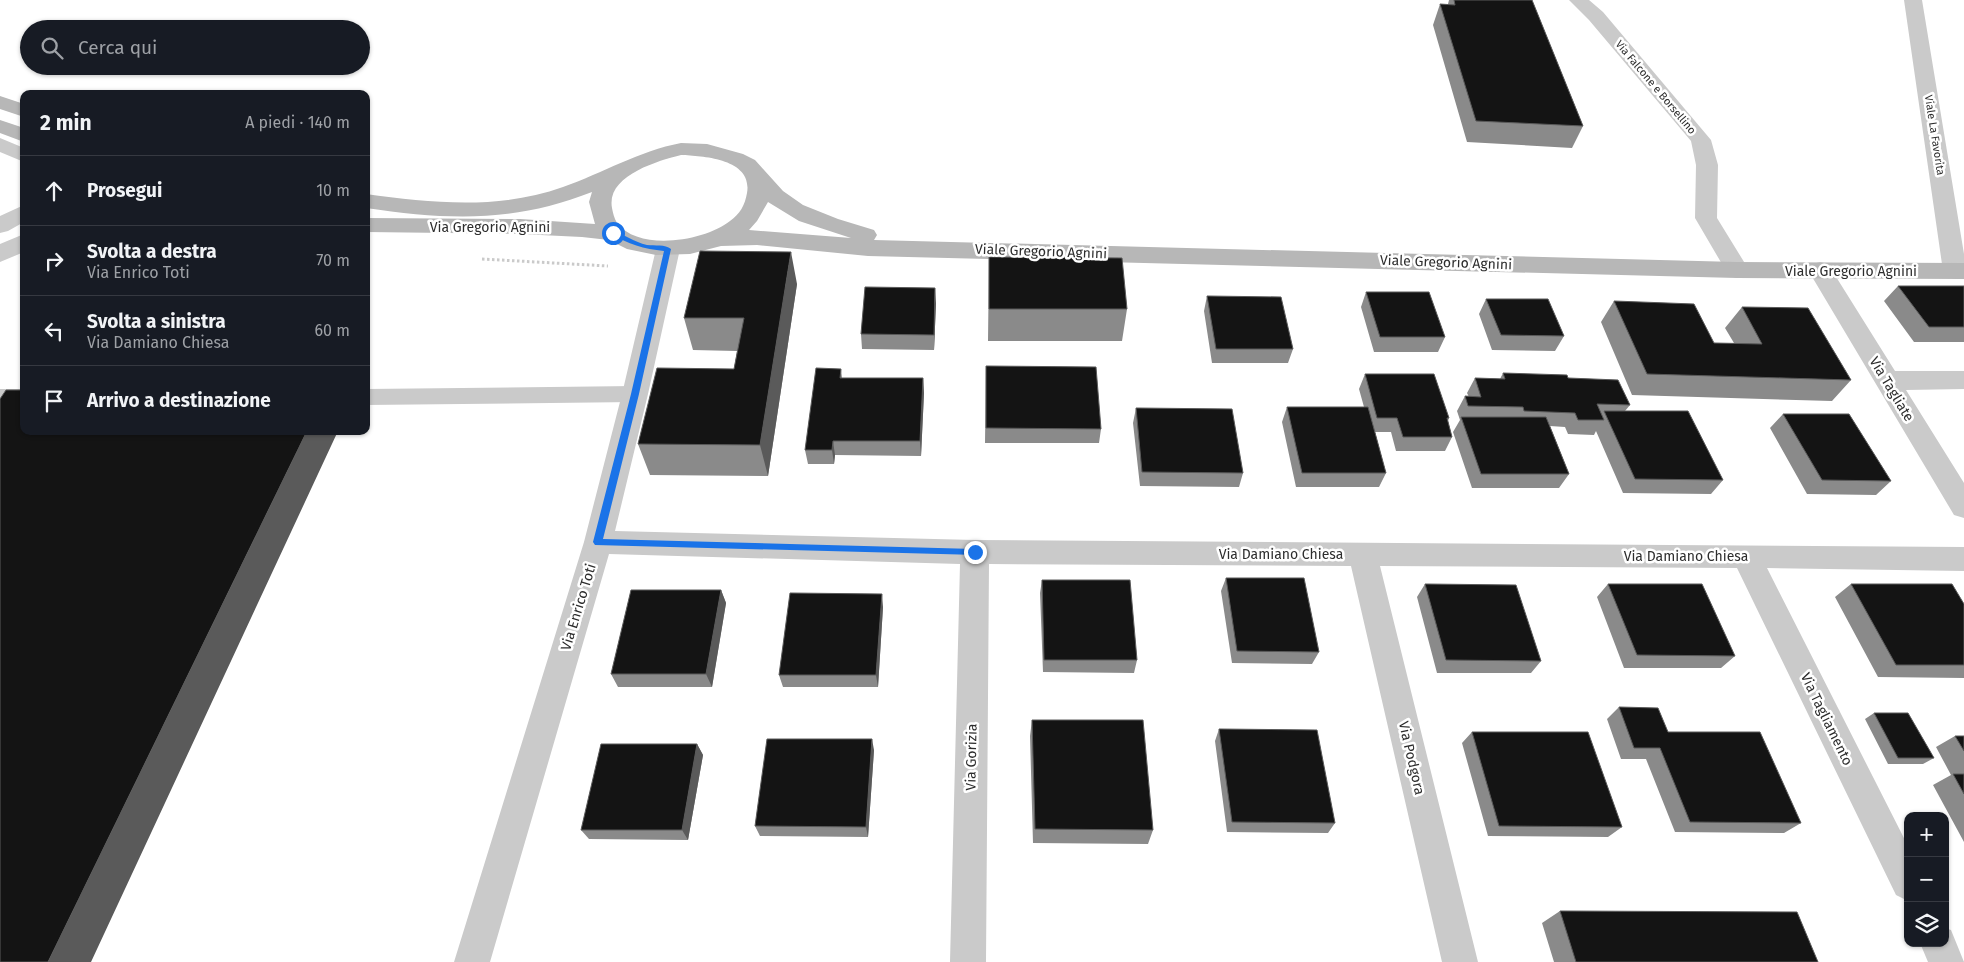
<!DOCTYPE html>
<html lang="it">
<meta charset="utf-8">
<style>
body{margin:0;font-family:"Fira Sans",sans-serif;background:#242831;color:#f1f3f6}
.controls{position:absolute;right:15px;bottom:15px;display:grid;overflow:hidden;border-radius:10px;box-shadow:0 1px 4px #0004}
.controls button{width:45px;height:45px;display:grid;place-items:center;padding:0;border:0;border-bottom:1px solid #363941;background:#171b24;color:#f1f3f6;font:25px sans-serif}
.stop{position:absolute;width:15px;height:15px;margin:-11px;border:4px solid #1a73e8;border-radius:50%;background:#fff}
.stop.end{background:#1a73e8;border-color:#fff;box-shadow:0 1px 5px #0008}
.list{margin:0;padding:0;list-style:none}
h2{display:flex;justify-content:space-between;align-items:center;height:65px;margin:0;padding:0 20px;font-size:21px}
h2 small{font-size:16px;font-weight:400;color:#9ea1a6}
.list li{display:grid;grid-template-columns:32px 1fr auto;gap:15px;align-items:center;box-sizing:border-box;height:70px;padding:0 20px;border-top:1px solid #363941}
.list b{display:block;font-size:19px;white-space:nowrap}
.list p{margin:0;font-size:16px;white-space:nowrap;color:#9ea1a6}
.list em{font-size:16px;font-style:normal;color:#9ea1a6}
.icon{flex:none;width:28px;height:28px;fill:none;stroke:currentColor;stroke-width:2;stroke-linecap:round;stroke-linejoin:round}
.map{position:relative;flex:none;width:1964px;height:962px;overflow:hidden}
.search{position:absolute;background:#171b24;box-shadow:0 1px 4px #0004;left:20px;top:20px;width:350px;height:55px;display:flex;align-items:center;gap:12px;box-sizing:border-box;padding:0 18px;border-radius:28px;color:#9ea1a6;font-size:19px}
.panel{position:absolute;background:#171b24;box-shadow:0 1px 4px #0004;left:20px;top:90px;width:350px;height:345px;border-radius:10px}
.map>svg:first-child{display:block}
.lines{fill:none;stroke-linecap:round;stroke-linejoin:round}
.path{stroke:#cacaca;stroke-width:3;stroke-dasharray:2.5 2.5;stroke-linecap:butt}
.service{fill:#cacaca;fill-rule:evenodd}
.minor{fill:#cacaca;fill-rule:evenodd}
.secondary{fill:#b7b7b7;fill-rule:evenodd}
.wall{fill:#8a8a8a}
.shaded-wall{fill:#5a5a5a}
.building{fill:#141414;stroke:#5a5a5a}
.route{fill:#1a73e8}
.labels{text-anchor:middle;stroke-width:5;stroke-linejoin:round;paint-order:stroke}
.far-street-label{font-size:11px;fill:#2d2d2d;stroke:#fff}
.street-label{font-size:14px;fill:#2d2d2d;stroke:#fff}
</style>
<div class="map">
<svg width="1964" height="962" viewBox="0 0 1964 962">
<rect width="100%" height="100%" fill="#fff"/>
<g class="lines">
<!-- path -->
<path class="path" d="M482,259L608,266"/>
<!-- service -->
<path class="service" d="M635,386L643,388L646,394L643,400L635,402L366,405V389Z
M0,389H24V405H0Z"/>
<!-- minor -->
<path class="minor" d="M1569,0H1589L1603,12L1711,140L1718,165L1717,218L1749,270L1745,276L1737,278L1729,276L1695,218L1696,165L1691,141L1589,20Z
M1904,0H1922L1964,254V275L1955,279L1947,277L1943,271Z
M0,138L24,148V162L0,152Z
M24,205V222L8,231L0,233V216Z
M24,234V252L0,262V244Z
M668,241L676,244L680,249L648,394L615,531L975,540L1964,547V571L1767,568L1908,846V901L1896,895L1737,568L1380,566L1478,962H1442L1351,566L989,564L986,962H950L960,564L609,554L490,962H454L584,542L622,394L656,249L660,244Z
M1820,262L1828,264L1895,371H1964V389L1906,390L1964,483V518L1954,515L1808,270L1812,264Z
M1945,928L1951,930L1964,962H1928L1920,943H1945Z"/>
<!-- secondary -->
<path class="secondary" d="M0,96L24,104V117L0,109Z
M0,120L24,128V142L0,133Z
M681,143L707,144L743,154L755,160L783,191L803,205L838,219L874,230L877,235L874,240L1737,262L1964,263V279L1737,278L868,256L757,245L721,246L690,254L656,255L627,249L609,240L582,237L520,234L366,232V218L520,219L595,224L589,202L592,192C513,223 448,220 366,208V194C432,203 499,210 563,187C603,173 639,151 681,143ZM681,155C704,156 753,159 747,193C745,205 740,214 730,221C705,241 639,252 617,223C614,218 613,213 612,208C606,176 657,161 681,155ZM768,202L799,221L851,238L749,230L757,221Z"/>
</g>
<!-- wall -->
<path class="wall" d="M1449,0H1532L1583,126L1572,148L1467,142L1433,25L1440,4H1448Z
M989,257L1127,309L1122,341H988Z
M797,284L768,476L650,475L638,444L734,369L737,351L693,350L684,318Z
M1898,286H1964V342H1914L1884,301Z
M1366,292L1445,337L1438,352H1374L1361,307Z
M1207,296L1293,349L1288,363H1212L1204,311Z
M1486,299L1564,336L1555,351L1492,350L1479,314Z
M1614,301L1714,343H1734L1725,328L1742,307L1851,380L1832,401L1632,395L1601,322Z
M936,303L934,350L862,349L861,334Z
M986,366L1101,429L1099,443H985Z
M841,369L842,378H923L924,393L921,456L835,455L834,464H808L805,450Z
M1503,373L1568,378L1630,405L1625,411L1723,480L1711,494L1623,493L1596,431L1594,435L1568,434L1565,427L1550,426L1569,474L1559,488H1472L1453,432L1460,420L1457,411L1465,396L1469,397L1467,393L1475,378L1500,379Z
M1365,374L1449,418L1448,421L1452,437L1445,451H1396L1391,432H1375L1386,473L1379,487H1296L1282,422L1287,407H1364L1359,389Z
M1136,408L1243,473L1239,487L1140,486L1133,423Z
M1783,414L1891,481L1876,495L1807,494L1770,428Z
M1226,578L1319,652L1312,664L1232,663L1221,591Z
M1042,580L1137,660L1134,673L1043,672L1040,593Z
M1425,584L1541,661L1531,673H1437L1417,597Z
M1608,584L1735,656L1721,668H1624L1597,597Z
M1851,584L1964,604V678L1878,677L1835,597Z
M721,590L726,603L712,687H618L611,674Z
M883,607L878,687H783L779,675Z
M1619,707L1668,732L1801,823L1784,833L1675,832L1646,759H1621L1607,719Z
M1874,713L1934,758L1923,764H1888L1865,719Z
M1032,720L1153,830L1148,844L1033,843L1030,736Z
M1219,729L1335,823L1328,833L1227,832L1215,741Z
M1472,732L1622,827L1608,837L1488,836L1462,743Z
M1955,736H1964V842L1933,785L1951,775L1936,747Z
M697,744L703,755L688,840L589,839L581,830Z
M874,750L868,837L760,836L755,826Z
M1560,911L1818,962H1554L1542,923Z"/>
<!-- shaded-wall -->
<path class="shaded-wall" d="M791,252L797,284L768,476L760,445Z
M935,288L936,303L934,350V335Z
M923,378L924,393L921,456L920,441Z
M307,431H338L91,962H48Z
M833,441L835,455L834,464L832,450Z
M721,590L726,603L712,687L706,674Z
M882,594L883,607L878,687L876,675Z
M872,739L874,750L868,837L866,827Z
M697,744L703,755L688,840L682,830Z"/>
<!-- building -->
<path class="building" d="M1454,0H1532L1583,126L1476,121L1440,4L1455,5Z
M700,251L791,252L760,445L638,444L657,368L734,369L744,318H684Z
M989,257L1122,258L1127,309H989Z
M1898,286H1964V327H1929Z
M865,287L935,288L934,335L861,334Z
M1366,292H1429L1445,337H1380Z
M1207,296L1281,297L1293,349H1216Z
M1486,299H1548L1564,336L1501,335Z
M1614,301L1694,304L1714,343L1762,344L1742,307L1808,308L1851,380L1647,374Z
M986,366L1096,367L1101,429L986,428Z
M816,368L841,369L840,378H923L920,441H833L832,450H805Z
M1503,373L1567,375L1568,378L1618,380L1630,405L1597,404L1604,420H1578L1575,413L1524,411L1523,407L1468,406L1465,396L1481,397L1475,378L1505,379Z
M1365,374H1434L1449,418H1447L1452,437H1403L1397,418H1377Z
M6,390H24V431H307L48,962H0V399Z
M1287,407H1368L1386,473H1302Z
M1136,408L1232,409L1243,473L1142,472Z
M1604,411H1688L1723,480L1635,479Z
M1783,414H1849L1891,481L1822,480Z
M1461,417H1546L1569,474H1481Z
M1226,578H1304L1319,652L1237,651Z
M1042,580H1130L1137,660H1044Z
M1425,584L1516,585L1541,661L1446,660Z
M1608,584H1702L1735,656L1637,655Z
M1851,584H1952L1964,604V665H1896Z
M631,590H721L706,674H611Z
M790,593L882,594L876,675H779Z
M1619,707L1658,708L1668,732H1760L1801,823L1690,822L1660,748H1634Z
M1874,713H1908L1934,758H1898Z
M1032,720H1143L1153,830L1035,829Z
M1219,729L1317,730L1335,823L1232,822Z
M1472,732H1588L1622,827L1499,826Z
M1955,736H1964V751Z
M767,739H872L866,827L755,826Z
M601,744H697L682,830H581Z
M1953,774H1964V794Z
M1560,911L1797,912L1818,962H1576Z"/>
<!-- route -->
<path class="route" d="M613,230C625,235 634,242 647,245C655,246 665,244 671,249L639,394L603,539L975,549L978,550V555L595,545L593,542L631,394L664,251C644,249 628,244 611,234L610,233Z"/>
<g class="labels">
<!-- far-street labels -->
<g class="far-street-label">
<text transform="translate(1656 87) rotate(50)" y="4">Via Falcone e Borsellino</text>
<text transform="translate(1935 135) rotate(81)" y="4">Viale La Favorita</text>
</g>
<!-- street labels -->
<g class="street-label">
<text x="490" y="232">Via Gregorio Agnini</text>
<text transform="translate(1041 251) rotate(2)" y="5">Viale Gregorio Agnini</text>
<text transform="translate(1446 262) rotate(2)" y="5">Viale Gregorio Agnini</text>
<text x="1851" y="276">Viale Gregorio Agnini</text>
<text transform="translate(1892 389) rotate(59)" y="5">Via Tagliate</text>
<text x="1281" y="559">Via Damiano Chiesa</text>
<text x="1686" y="561">Via Damiano Chiesa</text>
<text transform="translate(578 607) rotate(-73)" y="5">Via Enrico Toti</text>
<text transform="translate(1827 719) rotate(64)" y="5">Via Tagliamento</text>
<text transform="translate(971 757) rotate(-89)" y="5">Via Gorizia</text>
<text transform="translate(1412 758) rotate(77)" y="5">Via Podgora</text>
</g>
</g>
</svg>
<div class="controls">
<button>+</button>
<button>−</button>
<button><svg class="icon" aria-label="layers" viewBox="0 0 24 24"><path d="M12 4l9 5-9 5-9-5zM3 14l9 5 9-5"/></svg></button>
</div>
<div class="stop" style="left:613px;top:233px"></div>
<div class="stop end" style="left:975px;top:552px"></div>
<div class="search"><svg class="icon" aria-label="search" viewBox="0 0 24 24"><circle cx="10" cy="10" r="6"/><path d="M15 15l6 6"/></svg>Cerca qui</div>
<section class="panel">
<h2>2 min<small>A piedi · 140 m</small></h2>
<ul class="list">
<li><svg class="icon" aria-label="ahead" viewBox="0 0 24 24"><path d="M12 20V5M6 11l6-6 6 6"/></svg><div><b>Prosegui</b></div><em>10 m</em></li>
<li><svg class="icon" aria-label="right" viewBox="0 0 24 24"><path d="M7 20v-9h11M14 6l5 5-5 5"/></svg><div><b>Svolta a destra</b><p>Via Enrico Toti</p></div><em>70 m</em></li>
<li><svg class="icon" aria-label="left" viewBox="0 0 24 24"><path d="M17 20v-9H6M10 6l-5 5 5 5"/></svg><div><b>Svolta a sinistra</b><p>Via Damiano Chiesa</p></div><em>60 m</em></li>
<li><svg class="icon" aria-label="arrive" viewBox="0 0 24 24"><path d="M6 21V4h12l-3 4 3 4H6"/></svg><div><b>Arrivo a destinazione</b></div></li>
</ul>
</section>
</div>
